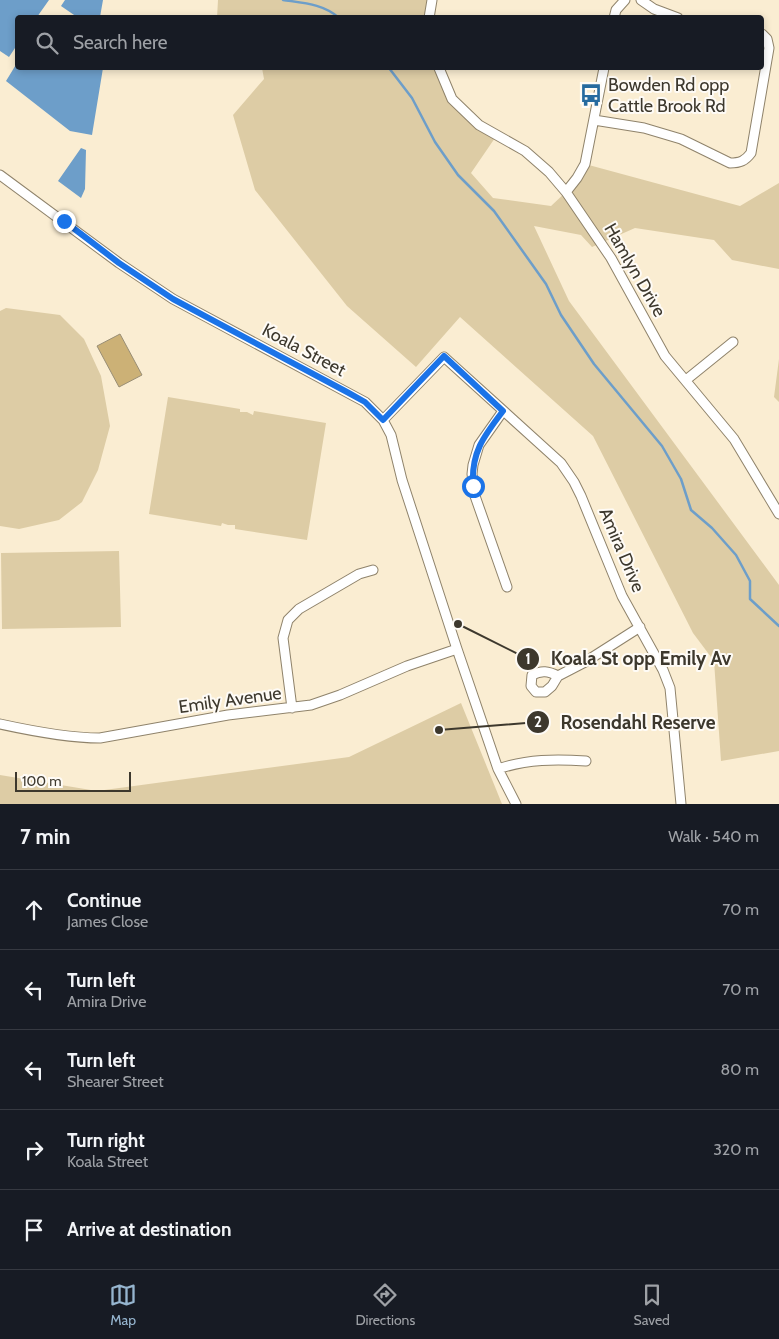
<!DOCTYPE html>
<meta charset="utf-8">
<style>
body{margin:0;font-family:Cabin,sans-serif;background:#242831;color:#f1f3f6}
.scale{position:absolute;left:15px;bottom:12px;width:116px;box-sizing:border-box;padding-left:5px;border:2px solid #3d382d;border-top:0;font-size:14px;line-height:18px;white-space:nowrap;color:#3d382d;-webkit-text-stroke:4px #fefbf6;paint-order:stroke}
.stop{position:absolute;width:15px;height:15px;margin:-11px;border:4px solid #1a73e8;border-radius:50%;background:#fff}
.stop.end{background:#1a73e8;border-color:#fff;box-shadow:0 1px 5px #0008}
.list{margin:0;padding:0;list-style:none}
h2{display:flex;justify-content:space-between;align-items:center;height:65px;margin:0;padding:0 20px;font-size:21px}
h2 small{font-size:16px;font-weight:400;color:#9ea1a6}
.list li{display:grid;grid-template-columns:32px 1fr auto;gap:15px;align-items:center;box-sizing:border-box;height:80px;padding:0 20px;border-top:1px solid #363941}
.list b{display:block;font-size:19px;white-space:nowrap}
.list p{margin:0;font-size:16px;white-space:nowrap;color:#9ea1a6}
.list em{font-size:16px;font-style:normal;color:#9ea1a6}
.icon{flex:none;width:28px;height:28px;fill:none;stroke:currentColor;stroke-width:2;stroke-linecap:round;stroke-linejoin:round}
.map{position:relative;flex:none;width:779px;height:804px;overflow:hidden}
.search{position:absolute;background:#171b24;box-shadow:0 2px 8px #0003;left:15px;right:15px;top:15px;height:55px;display:flex;align-items:center;gap:12px;box-sizing:border-box;padding:0 18px;border-radius:5px;color:#9ea1a6;font-size:19px}
.sheet{height:465px;background:#171b24}
nav{display:flex;justify-content:space-around;align-items:center;box-sizing:border-box;height:70px;border-top:1px solid #363941;background:#171b24;font-size:14px;color:#9ea1a6}
nav a{display:grid;justify-items:center;gap:2px}
nav .on{color:#96b5cf}
.map>svg:first-child{display:block}
.green{fill:#ddcca5}
.water{fill:#6d9ec9}
.lines{fill:none;stroke-linecap:round;stroke-linejoin:round}
.stream{stroke:#6d9ec9;stroke-width:2.5}
.building{fill:#ccb176;stroke:#998e75}
.minor-casing{stroke:#8f836b;stroke-width:11}
.minor{stroke:#fff;stroke-width:9}
.route{stroke:#1a73e8;stroke-width:6}
.labels{text-anchor:middle;stroke-width:4;stroke-linejoin:round;paint-order:stroke}
.poi-label{font-size:18px;fill:#3d382d;stroke:#fefbf6;text-anchor:start}
.street-label{font-size:18px;fill:#3d382d;stroke:#fefbf6}
.leader{fill:none;stroke:#3d382d;stroke-width:2}
.callout-dot{fill:#3d382d;stroke:#fefbf6;stroke-width:2}
.mark-label{font-size:15px;text-anchor:middle;font-weight:bold;fill:#fff}
.callout-label{font-size:19px;text-anchor:middle;font-weight:bold;fill:#3d382d;stroke:#fefbf6;stroke-width:4;stroke-linejoin:round;paint-order:stroke}
</style>
<div class="map">
<svg width="779" height="804" viewBox="0 0 779 804">
<rect width="100%" height="100%" fill="#faedd2"/>
<!-- green -->
<path class="green" d="M218,0H432L429,17L217,18Z
M262,68H439L452,99L497,135L471,173L493,198L551,206L566,192L585,164L740,206L779,183V269L732,260L714,240L635,228L592,247L581,235L534,226L569,301L779,585V751L721,761L714,661L693,633L593,436L460,317L416,367L347,306L255,190L233,115L264,79Z
M6,308L60,315L84,339L101,376L110,426L98,470L82,502L59,520L19,529L0,526V311Z
M779,359V402L774,397Z
M168,397L240,409V412H247L253,415L254,411L326,423L307,540L235,529V525H228L222,523L221,526L149,514Z
M119,551L121,627L2,629L1,553Z
M461,703L502,804H0V775L97,791L349,757Z"/>
<!-- water -->
<path class="water" d="M0,0H49L37,17L18,18L17,45L9,57L0,51Z
M65,0H103L100,17H77L61,6Z
M17,63L18,68H103L92,135L70,131L6,81Z
M81,148L86,150L85,189L81,198L58,181Z"/>
<g class="lines">
<!-- stream -->
<path class="stream" d="M283,0C303,3 324,4 339,18
M389,68L412,98L435,142L458,175L494,211L546,284L561,315L594,364L662,446L681,479L691,510L712,528L736,555L750,581V599L779,626"/>
</g>
<!-- building -->
<path class="building" d="M120,334L142,375L119,387L97,346Z"/>
<g class="lines">
<defs>
<path id="minor" d="M641,0L654,9L678,18
M429,18L432,0
M614,18L616,10L625,0
M439,68L452,99L479,125L525,151L549,172L566,192L611,258L665,356L734,439L779,514
M594,120L644,128L681,139L730,163C740,163 745,161 751,153L769,48L767,39L762,34
M0,175L119,263L173,299L365,402L383,420L391,435L402,480L457,649L498,769L516,804
M566,192L577,178L585,164L604,68
M686,380L733,342
M503,411L479,445L473,465L472,474L475,496L507,587
M383,420L444,357L561,463L574,482L581,496L622,596L663,670L670,688L681,804
M558,676C548,671 542,670 532,675L531,686L536,692H545L552,686L558,676L585,662L640,627
M292,708L283,638L288,620L299,609L359,574L373,570
M0,724C32,731 67,738 100,738L228,715L311,705L340,695L407,666L457,649
M498,769C527,759 556,759 586,761"/>
</defs>
<!-- minor casing -->
<use href="#minor" class="minor-casing"/>
<!-- minor -->
<use href="#minor" class="minor"/>
</g>
<g class="lines">
<!-- route -->
<path class="route" d="M64,221L119,263L173,299L347,392L365,402L383,420L444,356L503,411C483,437 471,453 473,486"/>
</g>
<!-- icons -->
<defs>
<symbol id="bus-bare" viewBox="-9 -9 18 18"><path d="M-5-6H5V4H4V6H2V4H-2V6H-4V4H-5ZM-3.5-4V0h7V-4ZM-3.5 1.2v1.5H-2V1.2ZM2 1.2v1.5H3.5V1.2Z" fill="#266a9f" stroke="#fefbf6" stroke-width="2.5" paint-order="stroke"/></symbol>
</defs>
<g fill-rule="evenodd">
<use href="#bus-bare" x="575" y="79" width="32" height="32"/>
</g>
<g class="labels">
<!-- poi labels -->
<g class="poi-label">
<text x="608" y="91">Bowden Rd opp<tspan x="608" dy="21">Cattle Brook Rd</tspan></text>
</g>
<!-- street labels -->
<g class="street-label">
<text transform="translate(635 270) rotate(60)" y="6">Hamlyn Drive</text>
<text transform="translate(304 350) rotate(28)" y="6">Koala Street</text>
<text transform="translate(622 550) rotate(67)" y="6">Amira Drive</text>
<text transform="translate(230 700) rotate(-8)" y="6">Emily Avenue</text>
</g>
</g>
<!-- callouts -->
<path class="leader" d="M458 624L528 659M439 730L538 722"/>
<g class="callout-dot">
<circle cx="458" cy="624" r="5"/>
<circle cx="439" cy="730" r="5"/>
<circle cx="528" cy="659" r="12"/>
<circle cx="538" cy="722" r="12"/>
</g>
<g class="mark-label">
<text x="528" y="664">1</text>
<text x="538" y="727">2</text>
</g>
<g class="callout-label">
<text x="641" y="665">Koala St opp Emily Av</text>
<text x="638" y="729">Rosendahl Reserve</text>
</g>
</svg>
<div class="scale">100 m</div>
<div class="stop" style="left:473px;top:486px"></div>
<div class="stop end" style="left:64px;top:221px"></div>
<div class="search"><svg class="icon" aria-label="search" viewBox="0 0 24 24"><circle cx="10" cy="10" r="6"/><path d="M15 15l6 6"/></svg>Search here</div>
</div>
<section class="sheet">
<h2>7 min<small>Walk · 540 m</small></h2>
<ul class="list">
<li><svg class="icon" aria-label="ahead" viewBox="0 0 24 24"><path d="M12 20V5M6 11l6-6 6 6"/></svg><div><b>Continue</b><p>James Close</p></div><em>70 m</em></li>
<li><svg class="icon" aria-label="left" viewBox="0 0 24 24"><path d="M17 20v-9H6M10 6l-5 5 5 5"/></svg><div><b>Turn left</b><p>Amira Drive</p></div><em>70 m</em></li>
<li><svg class="icon" aria-label="left" viewBox="0 0 24 24"><path d="M17 20v-9H6M10 6l-5 5 5 5"/></svg><div><b>Turn left</b><p>Shearer Street</p></div><em>80 m</em></li>
<li><svg class="icon" aria-label="right" viewBox="0 0 24 24"><path d="M7 20v-9h11M14 6l5 5-5 5"/></svg><div><b>Turn right</b><p>Koala Street</p></div><em>320 m</em></li>
<li><svg class="icon" aria-label="arrive" viewBox="0 0 24 24"><path d="M6 21V4h12l-3 4 3 4H6"/></svg><div><b>Arrive at destination</b></div></li>
</ul>
</section>
<nav>
<a class="on"><svg class="icon" aria-label="map" viewBox="0 0 24 24"><path d="M3 6l6-2 6 2 6-2v14l-6 2-6-2-6 2zM9 4v14M15 6v14"/></svg>Map</a>
<a><svg class="icon" aria-label="directions" viewBox="0 0 24 24"><path d="M12 3l9 9-9 9-9-9zM9 14v-3h6M13 9l2 2-2 2"/></svg>Directions</a>
<a><svg class="icon" aria-label="saved" viewBox="0 0 24 24"><path d="M7 4h10v16l-5-4-5 4z"/></svg>Saved</a>
</nav>
